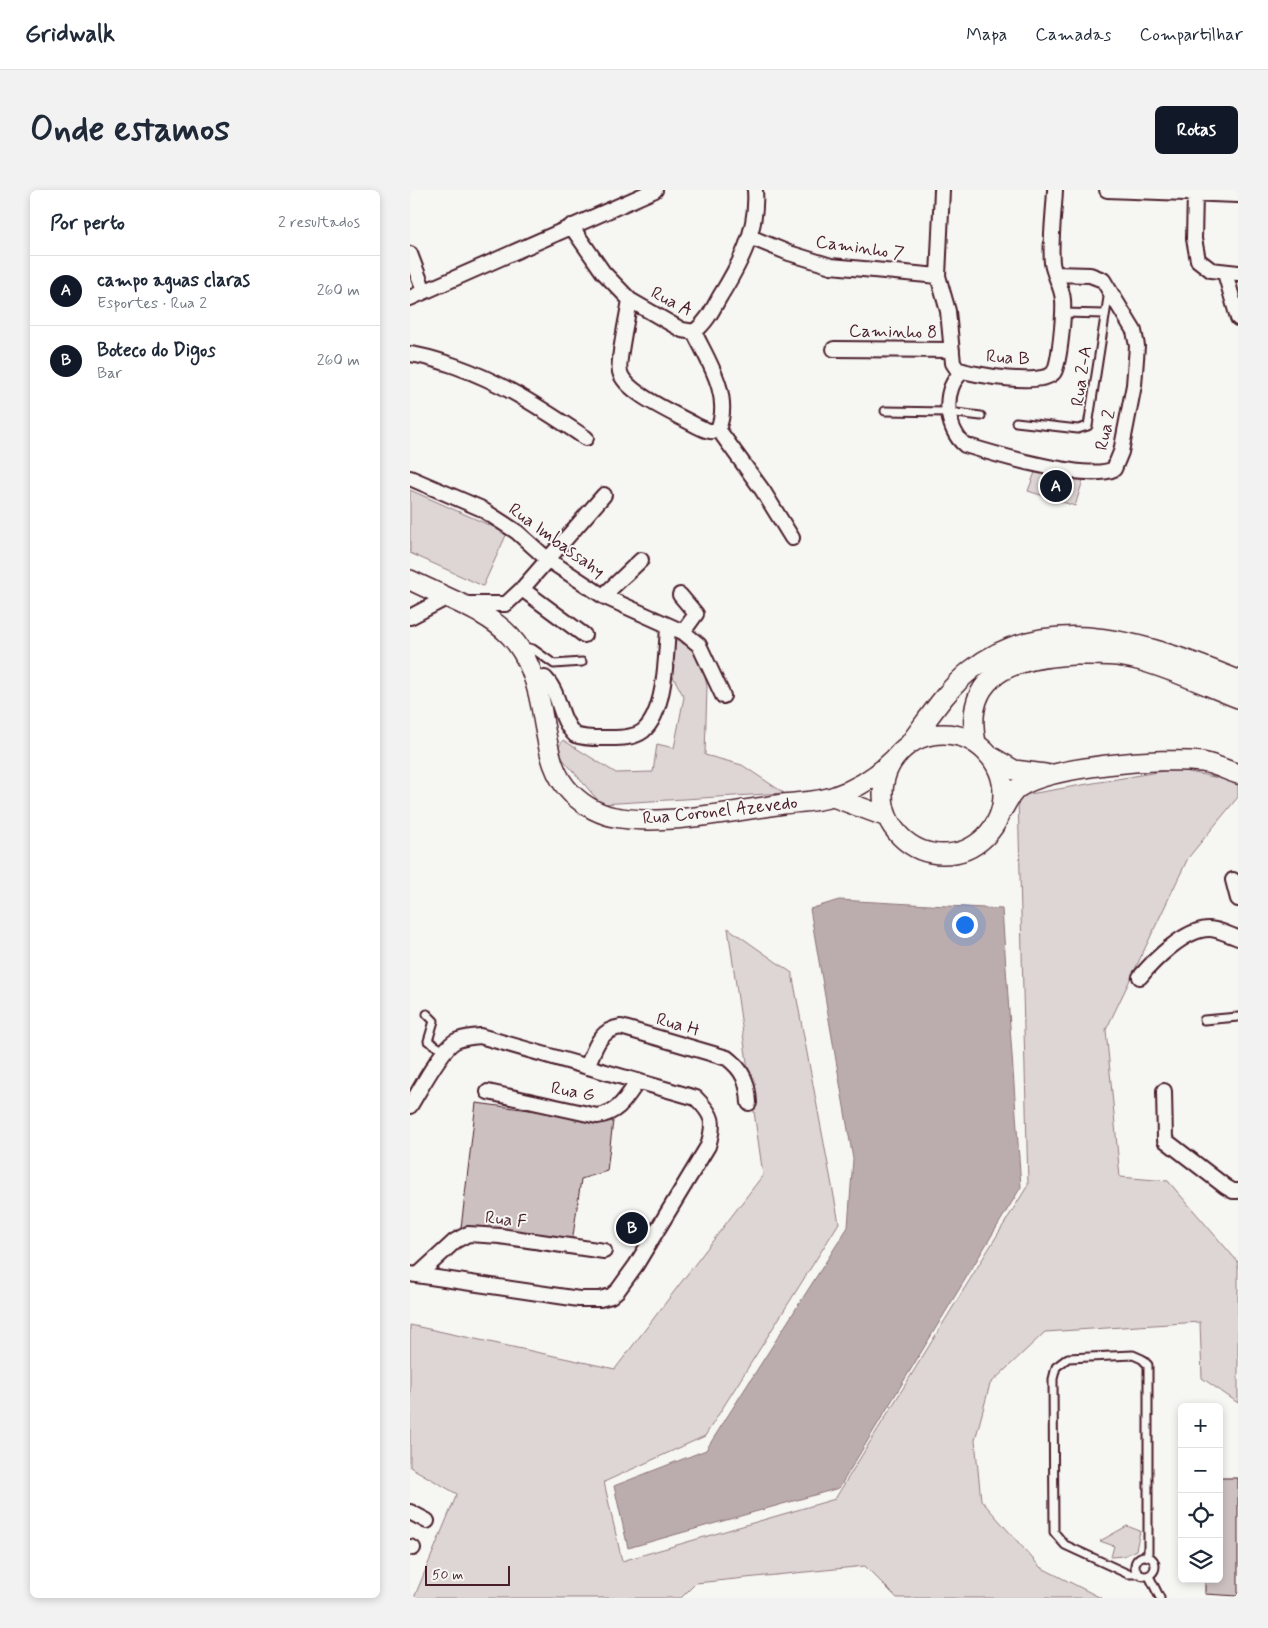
<!DOCTYPE html>
<html lang="pt">
<meta charset="utf-8">
<style>
body{margin:0;font-family:Mynerve,sans-serif;background:#f2f2f3;color:#1f2937}
.controls{position:absolute;right:15px;bottom:15px;display:grid;overflow:hidden;border-radius:8px;box-shadow:0 2px 8px #0003}
.controls button{width:45px;height:45px;display:grid;place-items:center;padding:0;border:0;border-bottom:1px solid #e0e1e3;background:#fff;color:#1f2937;font:25px sans-serif}
.scale{position:absolute;left:15px;bottom:12px;width:85px;box-sizing:border-box;padding-left:5px;border:2px solid #4a1f2b;border-top:0;font-size:14px;line-height:18px;white-space:nowrap;color:#4a1f2b;-webkit-text-stroke:4px #f6f6f2;paint-order:stroke}
.you{position:absolute;left:554px;top:734px;width:18px;height:18px;margin:-12px;border:4px solid #fff;border-radius:50%;background:#1a73e8;box-shadow:0 0 0 8px #1a73e833}
.badge{display:grid;place-items:center;width:32px;height:32px;border-radius:50%;background:#111827;color:#fff;font-size:16px;font-weight:700}
.pin{position:absolute;translate:-50% -50%;border:2px solid #fff;box-shadow:0 1px 5px #0006}
.list{margin:0;padding:0;list-style:none}
h2{display:flex;justify-content:space-between;align-items:center;height:65px;margin:0;padding:0 20px;font-size:21px}
h2 small{font-size:16px;font-weight:400;color:#747a83}
.list li{display:grid;grid-template-columns:32px 1fr auto;gap:15px;align-items:center;box-sizing:border-box;height:70px;padding:0 20px;border-top:1px solid #e0e1e3}
.list b{display:block;font-size:19px;white-space:nowrap}
.list p{margin:0;font-size:16px;white-space:nowrap;color:#747a83}
.list em{font-size:16px;font-style:normal;color:#747a83}
.icon{flex:none;width:28px;height:28px;fill:none;stroke:currentColor;stroke-width:2;stroke-linecap:round;stroke-linejoin:round}
.map{position:relative;flex:none;width:828px;height:1408px;overflow:hidden;border-radius:8px}
header{display:flex;align-items:center;gap:30px;box-sizing:border-box;height:70px;padding:0 25px;background:#fff;border-bottom:1px solid #e0e1e3}
header strong{font-size:24px}
nav{display:flex;gap:28px;margin-inline-start:auto;font-size:18px}
.intro{display:flex;align-items:center;justify-content:space-between;box-sizing:border-box;height:120px;padding:0 30px}
h1{margin:0;font-size:35px}
.button{padding:12px 22px;border-radius:8px;background:#111827;color:#fff;font-size:18px;font-weight:700}
main{display:flex;gap:30px;padding:0 30px}
aside{flex:1;background:#fff;border-radius:8px;box-shadow:0 2px 8px #0003}
.map>svg:first-child{display:block}
.green{fill:#ddd6d5;stroke:#947a80}
.water{fill:#bbadae;stroke:#8e747a}
.building{fill:#ccc1c0;stroke:#4a1f2b}
.lines{fill:none;stroke-linecap:round;stroke-linejoin:round}
.lane-casing{stroke:#4a1f2b;stroke-width:11}
.street-casing{stroke:#4a1f2b;stroke-width:18}
.secondary-casing{stroke:#4a1f2b;stroke-width:22}
.lane{stroke:#f6f6f2;stroke-width:7}
.street{stroke:#f6f6f2;stroke-width:14}
.secondary{stroke:#f6f6f2;stroke-width:19}
.labels{text-anchor:middle;stroke-width:4;stroke-linejoin:round;paint-order:stroke}
.street-label{font-size:18px;fill:#4a1f2b;stroke:#f6f6f2}
</style>
<header>
<strong>Gridwalk</strong>
<nav><a>Mapa</a><a>Camadas</a><a>Compartilhar</a></nav>
</header>
<div class="intro"><h1>Onde estamos</h1><a class="button">Rotas</a></div>
<main>
<aside>
<h2>Por perto<small>2 resultados</small></h2>
<ul class="list">
<li><span class="badge">A</span><div><b>campo aguas claras</b><p>Esportes · Rua 2</p></div><em>260 m</em></li>
<li><span class="badge">B</span><div><b>Boteco do Digos</b><p>Bar</p></div><em>260 m</em></li>
</ul>
</aside>
<div class="map">
<svg width="828" height="1408" viewBox="0 0 828 1408">
<rect width="100%" height="100%" fill="#f6f6f2"/>
<filter id="ink" filterUnits="userSpaceOnUse"><feTurbulence type="fractalNoise" baseFrequency=".02" numOctaves="2"/><feDisplacementMap in="SourceGraphic" scale="10" xChannelSelector="R" yChannelSelector="G"/><feConvolveMatrix kernelMatrix="1 2 1 2 8 2 1 2 1" color-interpolation-filters="sRGB"/></filter>
<g filter="url(#ink)">
<!-- green -->
<path class="green" d="M627,277L673,290L665,316L618,301Z
M0,300L97,343L73,396L0,363Z
M262,447L290,464L297,496L295,565L332,575L374,603L191,614L146,561L153,550L206,583L243,582L247,554L264,558L274,507L260,481Z
M765,579L828,592V607L778,668L696,840L710,987L758,991L828,1072V1213L792,1188L790,1132L635,1142L580,1194L565,1250L571,1310L630,1377L691,1408H487L455,1376L286,1393L271,1408H4L47,1304L0,1277V1135L205,1179L353,985L318,738L382,783L429,1033L295,1246L194,1292L212,1371L425,1309L618,995L608,606Z
M717,1336L730,1341L726,1360L714,1366L701,1367L704,1356L690,1351Z"/>
<!-- water -->
<path class="water" d="M429,710L592,719L611,997L429,1298L218,1358L204,1296L296,1260L438,1037L443,969L400,719Z"/>
<!-- building -->
<path class="building" d="M66,913L203,931L197,981L171,989L162,1053L51,1038Z
M211,1030L235,1033L234,1046L210,1044Z
M809,1288H828V1406L795,1404V1389H809Z"/>
<g class="lines">
<defs>
<path id="lane" d="M653,123L695,124
M475,221L538,222L571,226
M606,232L668,239L678,236L699,101
M111,456L123,459L144,474L172,472
M17,824L24,831L18,851L34,861
M794,830L828,827
M725 1376a10 10 0 1 1 20 0a10 10 0 1 1-20 0Z
M728,1384H718L655,1355L644,1342L643,1189L646,1177L658,1168L723,1165L732,1169L738,1175V1367
M739,1386L750,1408"/>
<path id="street" d="M532,0L528,86L538,121L543,173L547,179C562,185 634,197 644,182C650,171 654,123 653,110C652,96 644,86 642,73C640,49 644,24 645,0
M697,0L828,5
M785,4L784,49L788,70L801,80L828,83
M161,36L193,82L220,110L272,140L284,142C296,133 302,121 309,108C330,74 348,41 345,0
M340,47L379,63L421,76L528,86
M0,64L14,101
M815,83L828,128
M0,108L245,0
M220,110C218,123 207,174 210,182C215,203 268,225 287,236C294,239 301,244 308,239
M284,142C298,171 322,206 308,239
M424,159L542,160
M0,164C16,166 30,171 45,176C96,194 132,219 176,248
M554,181C531,196 535,239 555,255C584,264 678,292 704,279L711,262L724,195L727,156L724,141L693,90L680,85L645,84
M308,239L353,301L382,348
M0,288L70,318L107,342L137,369L193,406L273,442L289,455L313,506
M112,399L174,445
M270,405L286,424L273,442
M193,406L231,370
M54,414H96L112,399L194,305
M0,427L38,407
M125,489L135,488C151,504 148,528 165,545C176,549 188,548 200,548C210,548 224,548 233,541C256,522 256,464 258,437
M823,690L828,709
M730,787C744,770 775,739 799,739C808,739 819,745 828,748
M177,877C185,858 189,840 211,837L317,868C333,880 338,892 339,913
M754,901L755,950L816,997L823,1001H828
M78,902L187,926C209,923 216,908 228,891
M0,916C10,900 30,861 44,852C52,847 61,847 70,846L286,908C304,926 305,932 298,956L226,1075L208,1100L201,1106L190,1109H169L0,1084
M8,1085L45,1051L58,1044L90,1046L194,1061
M0,1322L17,1331
M0,1357L3,1358"/>
<path id="secondary" d="M0,390C83,430 119,432 134,534C139,560 142,584 161,603C174,616 192,626 211,628C257,635 326,621 373,614C389,612 409,612 425,606C449,598 467,586 485,568
M473 604a60 60 0 1 1 120 0a60 60 0 1 1-120 0Z
M500,553C518,529 537,499 561,480C641,417 745,456 828,490
M566,553C552,483 605,468 663,465C684,465 707,464 728,470C762,479 795,495 828,508
M582,567L604,580L635,584
M423,607L477,627
M593,619C597,612 601,603 608,598C640,576 753,567 792,572C804,574 816,580 828,584"/>
</defs>
<!-- lane casing -->
<use href="#lane" class="lane-casing"/>
<!-- street casing -->
<use href="#street" class="street-casing"/>
<!-- secondary casing -->
<use href="#secondary" class="secondary-casing"/>
<!-- lane -->
<use href="#lane" class="lane"/>
<!-- street -->
<use href="#street" class="street"/>
<!-- secondary -->
<use href="#secondary" class="secondary"/>
</g>
</g>
<g class="labels">
<!-- street labels -->
<g class="street-label">
<text transform="translate(450 57) rotate(8)" y="6">Caminho 7</text>
<text transform="translate(262 111) rotate(27)" y="6">Rua A</text>
<text transform="translate(483 141) rotate(1)" y="6">Caminho 8</text>
<text transform="translate(598 167) rotate(4)" y="6">Rua B</text>
<text transform="translate(671 186) rotate(-82)" y="6">Rua 2-A</text>
<text transform="translate(695 240) rotate(-78)" y="6">Rua 2</text>
<text transform="translate(147 350) rotate(36)" y="6">Rua Imbassahy</text>
<text transform="translate(310 620) rotate(-6)" y="6">Rua Coronel Azevedo</text>
<text transform="translate(268 834) rotate(16)" y="6">Rua H</text>
<text transform="translate(163 901) rotate(10)" y="6">Rua G</text>
<text transform="translate(96 1029) rotate(7)" y="6">Rua F</text>
</g>
</g>
</svg>
<div class="controls">
<button>+</button>
<button>−</button>
<button><svg class="icon" aria-label="locate" viewBox="0 0 24 24"><circle cx="12" cy="12" r="6"/><path d="M12 2v4M12 18v4M2 12h4M18 12h4"/></svg></button>
<button><svg class="icon" aria-label="layers" viewBox="0 0 24 24"><path d="M12 4l9 5-9 5-9-5zM3 14l9 5 9-5"/></svg></button>
</div>
<div class="scale">50 m</div>
<div class="you"></div>
<div class="pin badge" style="left:646px;top:296px">A</div>
<div class="pin badge" style="left:222px;top:1038px">B</div>
</div>
</main>
